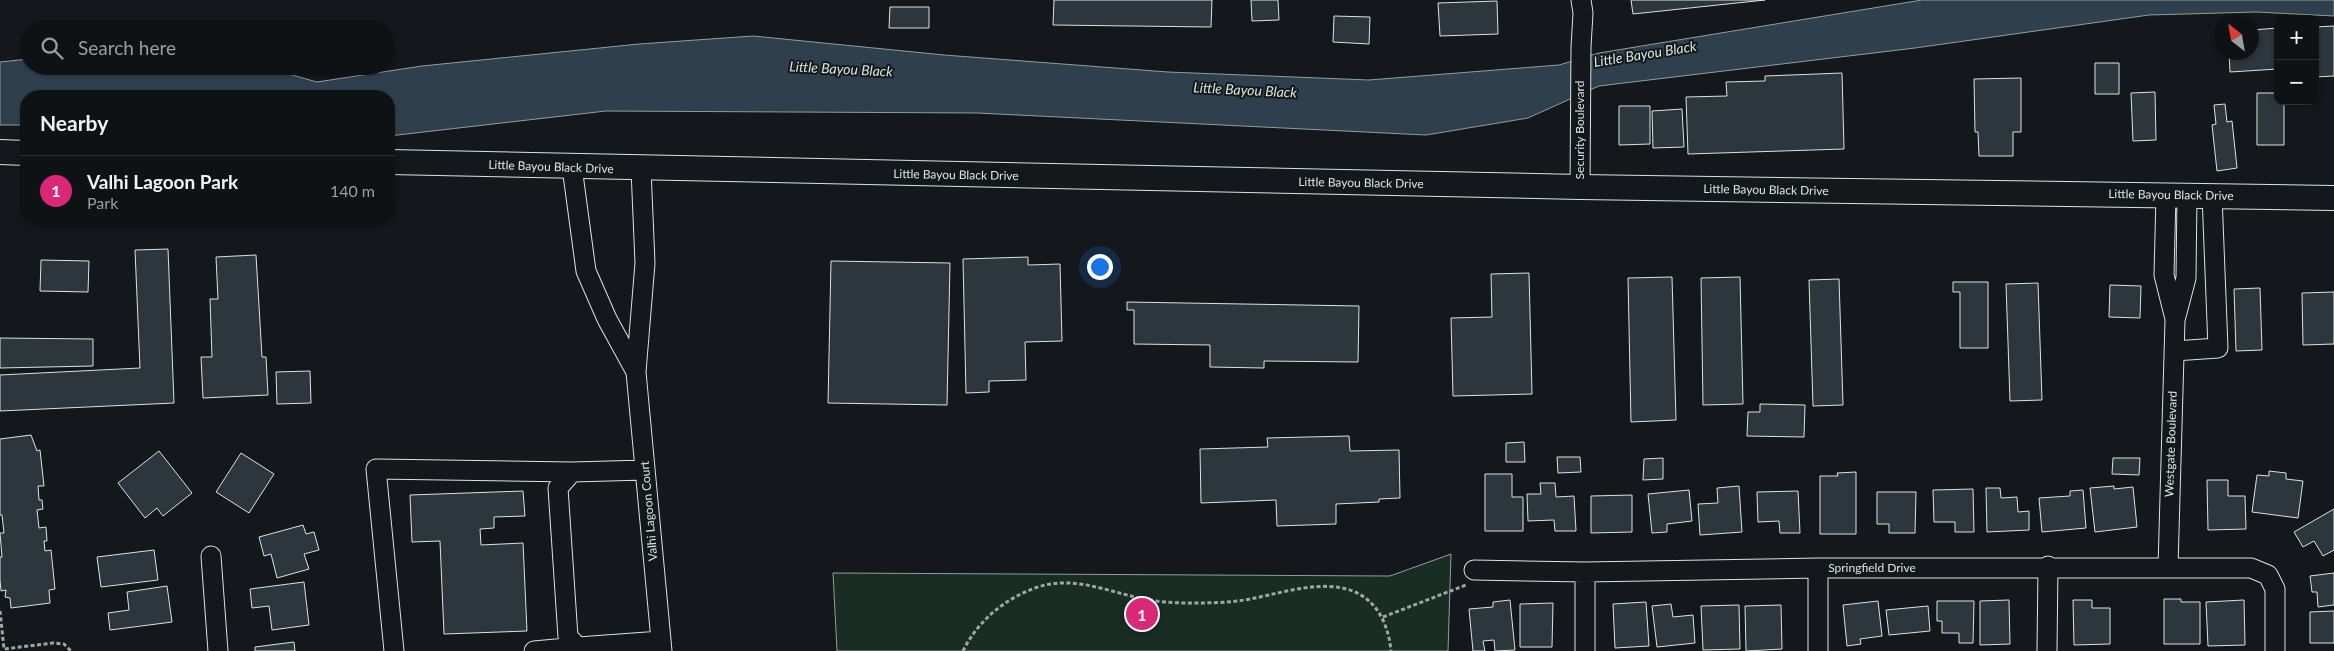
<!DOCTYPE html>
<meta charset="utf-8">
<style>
body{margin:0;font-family:Lato,sans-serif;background:#181b1e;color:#f1f3f6}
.controls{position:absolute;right:15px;top:15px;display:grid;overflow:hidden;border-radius:10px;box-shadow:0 1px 4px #0004}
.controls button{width:45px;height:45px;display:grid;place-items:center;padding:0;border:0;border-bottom:1px solid #2f3234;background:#0f1215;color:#f1f3f6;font:25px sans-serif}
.compass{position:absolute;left:2214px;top:15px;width:45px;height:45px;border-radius:50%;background:#0f1215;box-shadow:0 1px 4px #0004;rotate:329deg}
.you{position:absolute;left:1099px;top:266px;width:18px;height:18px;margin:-12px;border:4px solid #fff;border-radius:50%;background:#1a73e8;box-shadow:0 0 0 8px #1a73e833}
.badge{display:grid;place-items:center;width:32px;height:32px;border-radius:50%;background:#db2777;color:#fff;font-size:16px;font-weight:700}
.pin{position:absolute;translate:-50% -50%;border:2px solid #fff;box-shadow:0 1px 5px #0006}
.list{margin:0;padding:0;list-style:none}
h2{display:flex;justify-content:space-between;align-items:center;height:65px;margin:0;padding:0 20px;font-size:21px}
h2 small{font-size:16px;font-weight:400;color:#9b9ea0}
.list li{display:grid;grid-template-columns:32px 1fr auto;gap:15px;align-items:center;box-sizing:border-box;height:70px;padding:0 20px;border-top:1px solid #2f3234}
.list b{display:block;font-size:19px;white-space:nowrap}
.list p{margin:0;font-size:16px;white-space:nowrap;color:#9b9ea0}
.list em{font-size:16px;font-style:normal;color:#9b9ea0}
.icon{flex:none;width:28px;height:28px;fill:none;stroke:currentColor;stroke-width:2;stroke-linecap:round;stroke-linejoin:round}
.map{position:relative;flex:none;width:2334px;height:651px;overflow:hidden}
.search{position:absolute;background:#0f1215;box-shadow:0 1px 4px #0004;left:20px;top:20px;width:375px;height:55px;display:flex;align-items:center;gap:12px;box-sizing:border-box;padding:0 18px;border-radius:28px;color:#9b9ea0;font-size:19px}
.panel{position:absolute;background:#0f1215;box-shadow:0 1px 4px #0004;left:20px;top:90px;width:375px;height:135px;border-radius:20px}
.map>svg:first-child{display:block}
.green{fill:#1a2d24;stroke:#939e99}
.water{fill:#2f3f4d;stroke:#939e99}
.building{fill:#2c363c;stroke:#d8e6dc}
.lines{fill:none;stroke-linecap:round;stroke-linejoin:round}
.minor-casing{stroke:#d8e6dc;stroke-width:21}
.major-casing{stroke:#d8e6dc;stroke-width:26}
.path{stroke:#9da8a2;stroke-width:3;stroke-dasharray:4 2.5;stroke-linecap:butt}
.minor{stroke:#14181c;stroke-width:19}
.major{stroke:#14181c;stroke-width:24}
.labels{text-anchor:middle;stroke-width:4;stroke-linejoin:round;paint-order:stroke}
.street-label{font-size:12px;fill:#d8e6dc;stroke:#14181c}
.water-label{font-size:14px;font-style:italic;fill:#d8e6dc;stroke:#14181c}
</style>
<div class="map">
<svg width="2334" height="651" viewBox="0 0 2334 651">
<rect width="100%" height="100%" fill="#14181c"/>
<!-- green -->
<path class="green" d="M1451,554L1448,651H837L833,573L1390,576Z"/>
<!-- water -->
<path class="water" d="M1922,0H2334V16L2256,12L2149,15L1915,48L1599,86L1528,118L1426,135L977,113L606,111L389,136V96H26V125H0V62L29,59V66H260L317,82L422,66L639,44L753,36L944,55L1168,72L1369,80L1559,65L1599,53Z"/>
<!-- building -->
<path class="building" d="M1054,0H1212L1211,27L1053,25Z
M1251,0H1278L1279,20L1252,21Z
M1631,0H1765L1633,14Z
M1497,1L1498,34L1440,36L1438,3Z
M890,7H929V28H889Z
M1334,16L1370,17L1369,44L1333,42Z
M2334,26V76L2315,77V27Z
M2278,28V69L2230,72L2229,52H2252V30Z
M2095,63H2119V94H2095Z
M1842,73L1844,149L1688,154L1686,97L1727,96L1726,82L1765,81V76Z
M2021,78V132H2013V156H1979L1978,132H1975L1974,79Z
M2155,92L2156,140L2133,141L2131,93Z
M2257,93H2278V101H2284V145H2257Z
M2225,104L2227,122L2232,121L2237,168L2217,171L2212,125L2216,124L2214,105Z
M1619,106H1650V144L1619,145Z
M1682,109L1684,147L1653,148L1652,111Z
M168,249L174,403L0,411V375L140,368L135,250Z
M256,255L262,357H266L268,395L203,398L201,357H212L210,299H218L216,257Z
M1028,257V265L1060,264L1062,341L1025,342L1026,380L989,381V392L966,393L963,259Z
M41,260L89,261L88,292L40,291Z
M831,261L950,263L947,405L828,403Z
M1529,273L1532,394L1453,396L1451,318L1492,317L1491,274Z
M1672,277L1676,420L1631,422L1628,278Z
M1740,277L1743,404L1703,405L1701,278Z
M1839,279L1843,405L1813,406L1809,280Z
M1953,282H1988V348H1960V292H1953Z
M2038,283L2042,400L2010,401L2006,284Z
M2110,285L2141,286L2140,318L2109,317Z
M2260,288L2262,350L2236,351L2234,289Z
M2334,292V344L2303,345L2302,293Z
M1127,302L1359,306L1358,362L1264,361V368L1210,367V345L1134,344V310H1127Z
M0,338L93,339V366L0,368Z
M310,371L311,403L277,404L276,372Z
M1760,404L1805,405L1804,437L1747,436L1748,412H1760Z
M31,435L37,451L40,450L44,486H38L39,500H42L43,509L37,510L39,528L46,527L47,541H44L45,551L51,550L55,589L49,590L50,603L11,608L10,598L5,597L6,590L1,591L0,580V557H2L0,533H4L2,515H0V439Z
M1349,436L1350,451L1399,450L1400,498L1379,499V502L1336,504V524L1277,526L1276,500L1201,503L1200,449L1268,447L1267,438Z
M1524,442L1525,462H1506V443Z
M159,451L192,493L163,516L157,508L145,518L118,483Z
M241,453L274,474L249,513L216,492Z
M1557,457H1580L1581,472L1558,473Z
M1663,458V479L1643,480L1644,459Z
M2113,458H2140L2139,475L2112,474Z
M2269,471L2286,473V479L2303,481L2298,518L2252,512L2257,475L2269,476Z
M1856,472V534H1820V476H1838L1837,473Z
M1485,474H1512V497H1523V531H1485Z
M2207,480H2228V496H2245L2246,529L2208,530Z
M1540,483H1555L1556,497L1574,496L1576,531H1555L1554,520L1528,521L1527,494H1541Z
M1739,486L1742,532L1700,535L1698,504L1718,503L1717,488Z
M2114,486V489L2133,487L2137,527L2095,532L2090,488Z
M1986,488H2000L2001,498L2017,497L2018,512L2029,511V530L1987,532Z
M1973,489L1974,532H1955V522H1934L1933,490Z
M1689,490L1692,521L1667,524V532L1652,533L1648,494Z
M2083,490L2086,528L2042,532L2039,498L2070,496V491Z
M523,491L525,516L494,517V528L480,529L481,545L523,543L527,631L444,634L440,541L412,542L410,495Z
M1798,491L1800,533H1780L1779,521L1758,522L1757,492Z
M1877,492H1916L1915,533H1889V524H1877Z
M1632,495V532L1591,533V496Z
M2334,509V550L2323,556L2314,541L2303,547L2294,532Z
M303,525L306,534L314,532L319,550L304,554L309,569L277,578L271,554L264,556L259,537Z
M154,550L158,580L101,587L97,557Z
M2334,573V605L2318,607L2317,592H2312L2310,576Z
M304,582L309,625L272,630L269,606L252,608L250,589Z
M167,586L172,622L110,630L108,613L129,610L127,592Z
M2164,599H2181V602H2200V644H2164Z
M1510,600L1515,650L1495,651L1494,640L1483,641L1485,651H1473L1469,609L1493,607V602Z
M2009,600L2010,644L1980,645V601Z
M2073,600H2092V608H2110V644L2074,645Z
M2244,600L2245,645L2208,646L2206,602Z
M1878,601L1882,636L1860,639L1861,644L1847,646L1843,605Z
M1937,601H1974L1973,643H1959V633H1942V621H1937Z
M1646,602L1649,646L1615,648L1613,604Z
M1553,603L1552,647H1520V604Z
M1671,604L1673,617L1693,615L1695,643L1657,647L1652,606Z
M1739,605L1740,649L1703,650L1701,606Z
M1781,605L1782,649L1746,651L1745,606Z
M1928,606L1930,631L1889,635L1886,610Z
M2334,611V643H2310V612Z
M294,642L295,651H255V647Z"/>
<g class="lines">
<defs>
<path id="minor" d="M572,167L586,271L607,319L636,372
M641,169L645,263L636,372L662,651
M1580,187L1581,47L1583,13L1581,0
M2166,195L2164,275L2175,319
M2174,351L2218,348L2212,195
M645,470L572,472L558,488L568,637L578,647L661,641
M211,556L218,651
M2168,567L2175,320L2186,278L2187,195
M1474,570L1585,572L1818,568H2251L2268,575L2275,589V651
M1585,572V651
M394,651L376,469L572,472
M534,651L578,647
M1818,651V568
M2047,651L2048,566"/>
<path id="major" d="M0,152L26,153
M389,162L1580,187L2334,198"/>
</defs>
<!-- minor casing -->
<use href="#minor" class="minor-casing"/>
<!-- major casing -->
<use href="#major" class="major-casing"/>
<!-- path -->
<path class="path" d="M0,611L4,649L53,643L64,644L71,651
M1383,617L1466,585
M963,651C977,622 1004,599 1035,588C1068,576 1099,588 1131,596C1149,601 1169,603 1187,603C1204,603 1221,603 1237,601C1273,597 1324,575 1359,594C1380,605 1389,629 1391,651"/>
<!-- minor -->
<use href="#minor" class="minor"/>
<!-- major -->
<use href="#major" class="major"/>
</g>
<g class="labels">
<!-- street labels -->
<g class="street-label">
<text transform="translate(1580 130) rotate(-90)" y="4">Security Boulevard</text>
<text transform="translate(551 167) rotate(2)" y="4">Little Bayou Black Drive</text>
<text transform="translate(956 175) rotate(1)" y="4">Little Bayou Black Drive</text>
<text transform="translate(1361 183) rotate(1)" y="4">Little Bayou Black Drive</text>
<text transform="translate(1766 190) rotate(1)" y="4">Little Bayou Black Drive</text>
<text transform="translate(2171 195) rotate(1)" y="4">Little Bayou Black Drive</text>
<text transform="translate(2171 444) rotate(-88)" y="4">Westgate Boulevard</text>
<text transform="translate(649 511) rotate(-95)" y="4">Valhi Lagoon Court</text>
<text x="1872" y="572">Springfield Drive</text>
</g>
<!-- water labels -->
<g class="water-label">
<text transform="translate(1645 54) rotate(-9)" y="5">Little Bayou Black</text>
<text transform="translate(841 69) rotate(3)" y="5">Little Bayou Black</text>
<text transform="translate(1245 90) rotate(3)" y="5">Little Bayou Black</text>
</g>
</g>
</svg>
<div class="controls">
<button>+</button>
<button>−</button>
</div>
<svg class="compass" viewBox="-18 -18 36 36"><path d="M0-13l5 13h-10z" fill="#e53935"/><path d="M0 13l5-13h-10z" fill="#9b9ea0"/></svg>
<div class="you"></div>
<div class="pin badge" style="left:1142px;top:614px">1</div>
<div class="search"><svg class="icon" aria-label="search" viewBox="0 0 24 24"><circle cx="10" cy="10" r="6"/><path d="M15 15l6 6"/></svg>Search here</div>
<section class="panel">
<h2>Nearby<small></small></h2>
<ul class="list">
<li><span class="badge">1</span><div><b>Valhi Lagoon Park</b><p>Park</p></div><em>140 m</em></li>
</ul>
</section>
</div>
